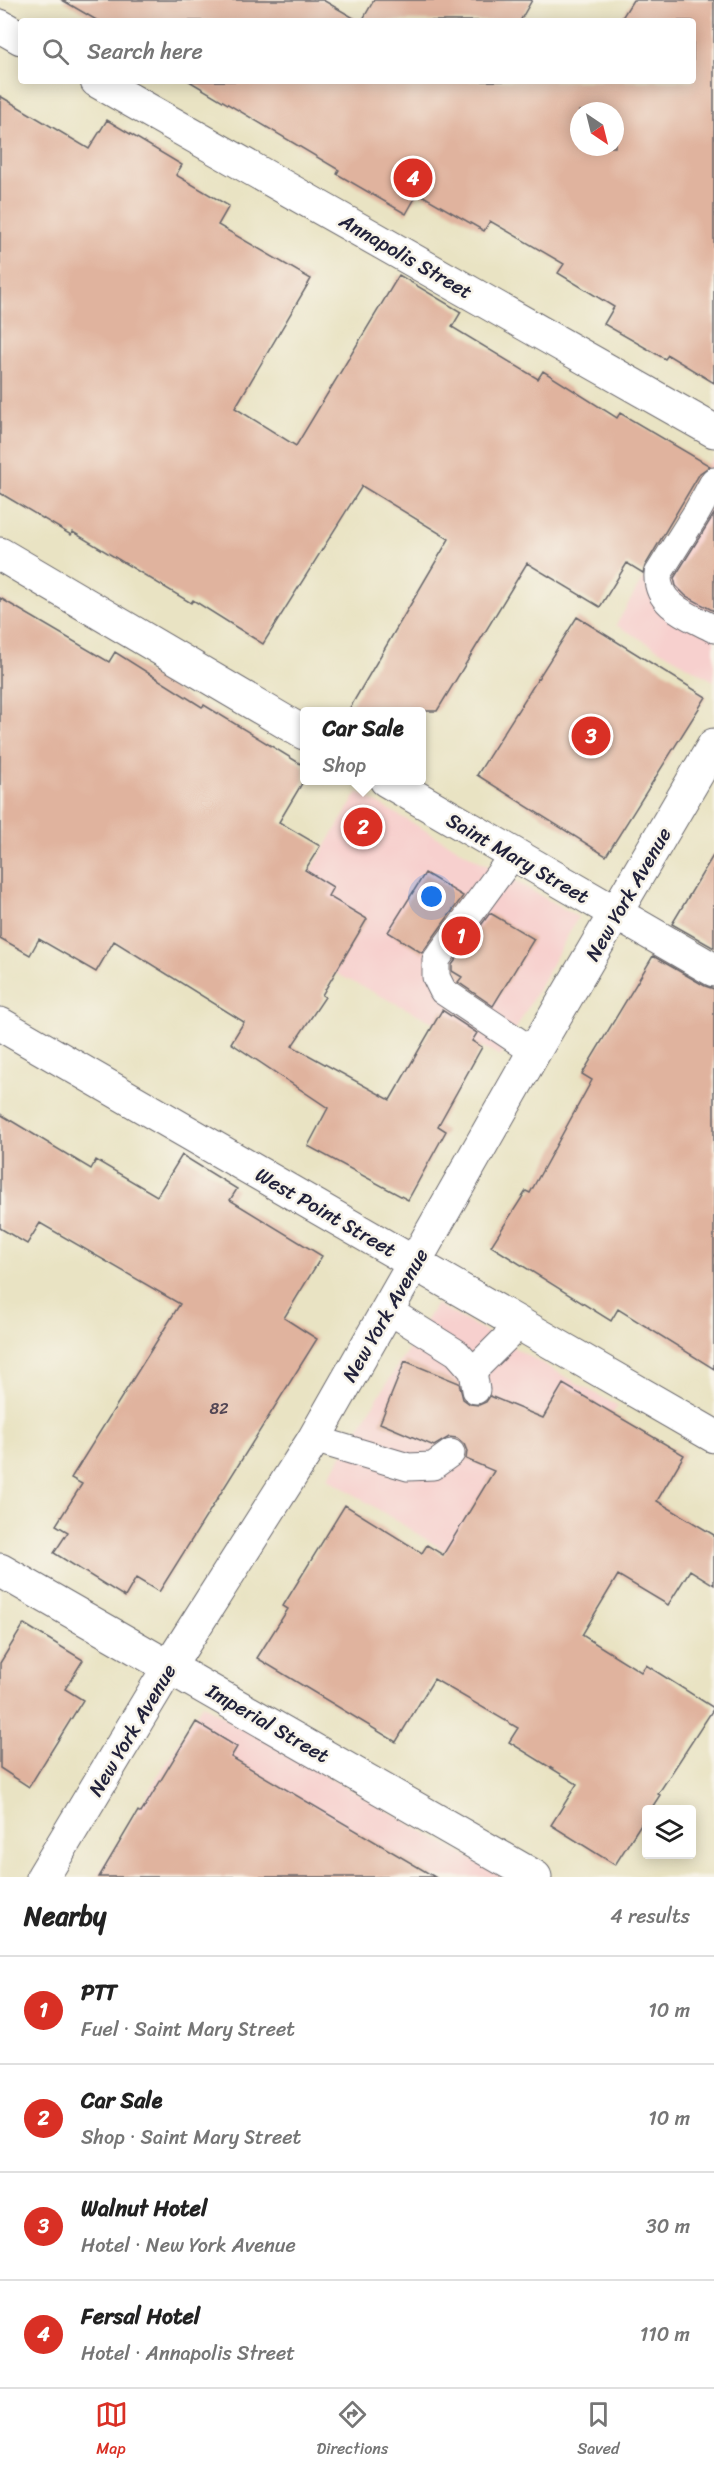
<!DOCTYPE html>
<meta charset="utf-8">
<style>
body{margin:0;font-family:Sriracha,sans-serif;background:#f2f2f2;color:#222}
.controls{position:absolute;right:18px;bottom:18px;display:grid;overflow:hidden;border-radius:6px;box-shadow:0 3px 15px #0003}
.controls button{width:54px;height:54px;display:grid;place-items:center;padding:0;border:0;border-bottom:2px solid #e0e0e0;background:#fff;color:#222;font:30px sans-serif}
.compass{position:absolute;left:570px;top:102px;width:54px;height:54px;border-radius:50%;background:#fff;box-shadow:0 3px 15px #0003;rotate:145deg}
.you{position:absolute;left:432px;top:897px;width:21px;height:21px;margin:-15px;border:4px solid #fff;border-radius:50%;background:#1a73e8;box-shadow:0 0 0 9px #1a73e833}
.badge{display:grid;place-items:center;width:39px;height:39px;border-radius:50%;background:#d93025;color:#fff;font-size:20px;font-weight:700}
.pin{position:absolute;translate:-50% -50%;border:3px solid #fff;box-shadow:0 2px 6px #0006}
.popup{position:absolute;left:300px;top:707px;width:126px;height:78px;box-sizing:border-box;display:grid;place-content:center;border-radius:6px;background:#fff;filter:drop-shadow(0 2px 4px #0005);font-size:20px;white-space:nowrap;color:#767676}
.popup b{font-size:22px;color:#222}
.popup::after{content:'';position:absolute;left:50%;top:100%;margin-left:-12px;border:12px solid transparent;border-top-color:#fff}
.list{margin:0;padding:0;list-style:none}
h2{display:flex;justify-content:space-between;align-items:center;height:78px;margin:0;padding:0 24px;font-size:26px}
h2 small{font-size:20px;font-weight:400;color:#767676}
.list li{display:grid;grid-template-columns:39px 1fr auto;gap:18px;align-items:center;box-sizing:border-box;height:108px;padding:0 24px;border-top:2px solid #e0e0e0}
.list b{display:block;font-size:22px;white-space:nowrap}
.list p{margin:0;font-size:20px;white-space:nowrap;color:#767676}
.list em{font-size:20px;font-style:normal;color:#767676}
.icon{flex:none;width:33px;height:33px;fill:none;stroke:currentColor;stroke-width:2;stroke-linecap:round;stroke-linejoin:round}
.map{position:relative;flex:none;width:714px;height:1877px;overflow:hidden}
.search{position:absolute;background:#fff;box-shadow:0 3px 15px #0003;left:18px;right:18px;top:18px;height:66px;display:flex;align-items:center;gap:15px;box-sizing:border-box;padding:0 21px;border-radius:6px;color:#767676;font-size:22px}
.sheet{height:510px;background:#fff}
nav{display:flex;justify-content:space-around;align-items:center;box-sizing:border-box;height:84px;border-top:2px solid #e0e0e0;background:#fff;font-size:16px;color:#767676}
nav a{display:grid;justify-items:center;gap:3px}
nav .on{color:#d93025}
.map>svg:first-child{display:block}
.built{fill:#f7d0ce}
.building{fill:#e0b39e;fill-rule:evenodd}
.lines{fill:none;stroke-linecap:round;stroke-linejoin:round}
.lane-casing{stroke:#68666b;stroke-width:29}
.street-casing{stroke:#68666b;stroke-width:35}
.secondary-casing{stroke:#68666b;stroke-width:35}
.lane{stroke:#fff;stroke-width:27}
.street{stroke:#fff;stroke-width:33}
.secondary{stroke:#fff;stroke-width:33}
.labels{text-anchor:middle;stroke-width:5;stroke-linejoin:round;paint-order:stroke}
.number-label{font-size:16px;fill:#524654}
.street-label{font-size:20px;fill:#22223b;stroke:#f7f3e8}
</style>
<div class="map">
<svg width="714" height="1877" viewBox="0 0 714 1877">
<rect width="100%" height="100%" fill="#f7f3e8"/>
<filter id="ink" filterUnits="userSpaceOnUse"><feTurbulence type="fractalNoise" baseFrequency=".0167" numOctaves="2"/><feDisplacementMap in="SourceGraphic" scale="12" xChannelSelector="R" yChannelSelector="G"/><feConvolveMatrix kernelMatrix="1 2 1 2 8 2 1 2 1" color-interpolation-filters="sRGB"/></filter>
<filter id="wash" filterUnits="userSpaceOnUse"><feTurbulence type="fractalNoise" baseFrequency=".008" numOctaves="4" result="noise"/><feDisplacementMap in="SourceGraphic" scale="24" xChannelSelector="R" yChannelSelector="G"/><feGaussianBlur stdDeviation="1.35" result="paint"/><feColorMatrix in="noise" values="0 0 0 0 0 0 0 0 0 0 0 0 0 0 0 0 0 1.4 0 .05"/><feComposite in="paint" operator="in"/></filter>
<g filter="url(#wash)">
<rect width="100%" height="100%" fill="#e9e3c3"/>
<!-- built -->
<path class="built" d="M712,458L714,459V681L616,625Z
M358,792L578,917L501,1056L269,940Z
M436,1304L618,1406L499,1585L328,1478Z
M202,1704L503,1877H97Z"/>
<g id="blocks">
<!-- building -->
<path class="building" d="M62,0H323L359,21H98Z
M374,0H532L520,21H362Z
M633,0H714V383L668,355L665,359L604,324L614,307L558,273L564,264L490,221L484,231L418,193L406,214L337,174L339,170L189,81H693V21H620ZM579,111H615V147H579Z
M0,96L89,149L107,120L182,165L176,175L229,206L218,225L311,279L235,408L296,446L399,275L461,312L452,327L538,379L543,371L617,418L620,413L710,466L700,473L645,566L643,573L627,563L600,607L527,563L437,711H348L449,539L362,486L263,644L193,600L191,603L73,532L71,535L0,493Z
M714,514V611L686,596L676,586L674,578Z
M0,598L109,662L115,652L202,707L204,705L304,766V780L279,822L320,846L305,870L333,887L328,896L367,919L322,995L325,997L292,1046L390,1100L442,1010L477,1033L472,1041L482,1047L438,1126L446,1131L408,1200L308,1146L328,1108L231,1043L244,1022L114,941L96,972L39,939L30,955L0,938Z
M577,617L706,697L606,856L477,775Z
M714,854V948L672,924Z
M425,873L463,896L422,953L388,932Z
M490,913L534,939L493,1006L458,982L462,977L452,971V965Z
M653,956L705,986L714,989V1369L618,1309L611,1321L491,1246L526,1191L530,1193L592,1080L582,1074Z
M0,1114L91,1169L96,1160L157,1196L182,1155L237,1189L230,1200L322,1256L284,1318L317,1339L159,1592L136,1578L125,1597L54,1553L68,1532L56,1525L82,1484L71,1478L180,1304L40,1223L27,1244L0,1228Z
M405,1361L459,1383L463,1399L470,1404L479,1405L486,1402L490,1396L543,1418L563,1384L684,1455L657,1501L714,1535V1585L690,1570L668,1605L618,1575L582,1635L641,1672L646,1665L714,1708L658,1794L660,1795L651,1809H646V1816L615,1865L551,1825L577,1784L509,1742L518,1728L434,1679L396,1742L257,1658L288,1609L283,1606L345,1505L422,1553L427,1545L443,1555L494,1471L466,1459L467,1451L464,1444L457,1438L449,1437L434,1446L380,1423Z
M24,1624L83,1660L65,1689L83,1700L29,1787L0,1768V1663Z
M196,1722L237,1747L231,1757L435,1877H99L138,1811L141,1813Z"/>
</g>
</g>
<g filter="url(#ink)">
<use href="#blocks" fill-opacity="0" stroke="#68666b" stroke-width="1.5"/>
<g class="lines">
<defs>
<path id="lane" d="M714,481L697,512L658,574C656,606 690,616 714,629
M513,855L436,960V977L443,991L534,1052
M388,1310L457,1353L473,1371L476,1390
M473,1371L520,1324
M314,1439L408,1467L433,1466L451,1453"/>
<path id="street" d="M0,26L21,38
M97,81L714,431
M0,554L304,733
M386,780L714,970
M0,1024L714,1436
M169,1667L535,1877"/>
<path id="secondary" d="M0,1570L169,1667
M43,1877L169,1667L314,1439L534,1052L714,745"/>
</defs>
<!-- lane casing -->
<use href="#lane" class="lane-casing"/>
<!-- street casing -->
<use href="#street" class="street-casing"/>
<!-- secondary casing -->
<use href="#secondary" class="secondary-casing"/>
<!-- lane -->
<use href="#lane" class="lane"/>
<!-- street -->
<use href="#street" class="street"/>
<!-- secondary -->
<use href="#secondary" class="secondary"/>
</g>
</g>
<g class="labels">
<!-- number labels -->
<g class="number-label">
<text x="219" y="1414">82</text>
</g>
<!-- street labels -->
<g class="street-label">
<text transform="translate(406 256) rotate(30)" y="7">Annapolis Street</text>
<text transform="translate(518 858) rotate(30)" y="7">Saint Mary Street</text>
<text transform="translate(628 894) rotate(-60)" y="7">New York Avenue</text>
<text transform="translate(326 1212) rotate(30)" y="7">West Point Street</text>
<text transform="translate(385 1315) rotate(-60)" y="7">New York Avenue</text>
<text transform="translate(268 1723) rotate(30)" y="7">Imperial Street</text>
<text transform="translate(132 1730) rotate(-59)" y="7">New York Avenue</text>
</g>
</g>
</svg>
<div class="controls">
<button><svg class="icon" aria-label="layers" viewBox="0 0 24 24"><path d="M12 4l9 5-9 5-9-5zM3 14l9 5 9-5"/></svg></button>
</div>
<svg class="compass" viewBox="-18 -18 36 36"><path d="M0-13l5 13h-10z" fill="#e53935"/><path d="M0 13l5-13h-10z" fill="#767676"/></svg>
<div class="you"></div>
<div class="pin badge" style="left:461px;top:936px">1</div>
<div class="pin badge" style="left:363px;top:827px">2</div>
<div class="popup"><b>Car Sale</b>Shop</div>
<div class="pin badge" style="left:591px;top:736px">3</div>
<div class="pin badge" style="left:413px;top:178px">4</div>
<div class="search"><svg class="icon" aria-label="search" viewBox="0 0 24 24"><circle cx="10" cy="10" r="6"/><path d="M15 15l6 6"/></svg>Search here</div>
</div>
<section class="sheet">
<h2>Nearby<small>4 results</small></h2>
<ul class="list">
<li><span class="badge">1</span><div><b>PTT</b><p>Fuel · Saint Mary Street</p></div><em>10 m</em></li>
<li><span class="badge">2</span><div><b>Car Sale</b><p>Shop · Saint Mary Street</p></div><em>10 m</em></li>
<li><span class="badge">3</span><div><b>Walnut Hotel</b><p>Hotel · New York Avenue</p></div><em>30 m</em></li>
<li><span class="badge">4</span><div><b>Fersal Hotel</b><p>Hotel · Annapolis Street</p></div><em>110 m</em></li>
</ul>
</section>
<nav>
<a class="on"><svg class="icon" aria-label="map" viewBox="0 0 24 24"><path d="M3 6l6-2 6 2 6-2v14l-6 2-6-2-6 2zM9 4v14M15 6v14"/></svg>Map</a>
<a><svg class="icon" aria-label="directions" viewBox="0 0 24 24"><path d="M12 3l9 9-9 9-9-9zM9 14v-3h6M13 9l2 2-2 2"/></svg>Directions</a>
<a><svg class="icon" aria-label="saved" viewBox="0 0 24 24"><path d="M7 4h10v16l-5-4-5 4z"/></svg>Saved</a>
</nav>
